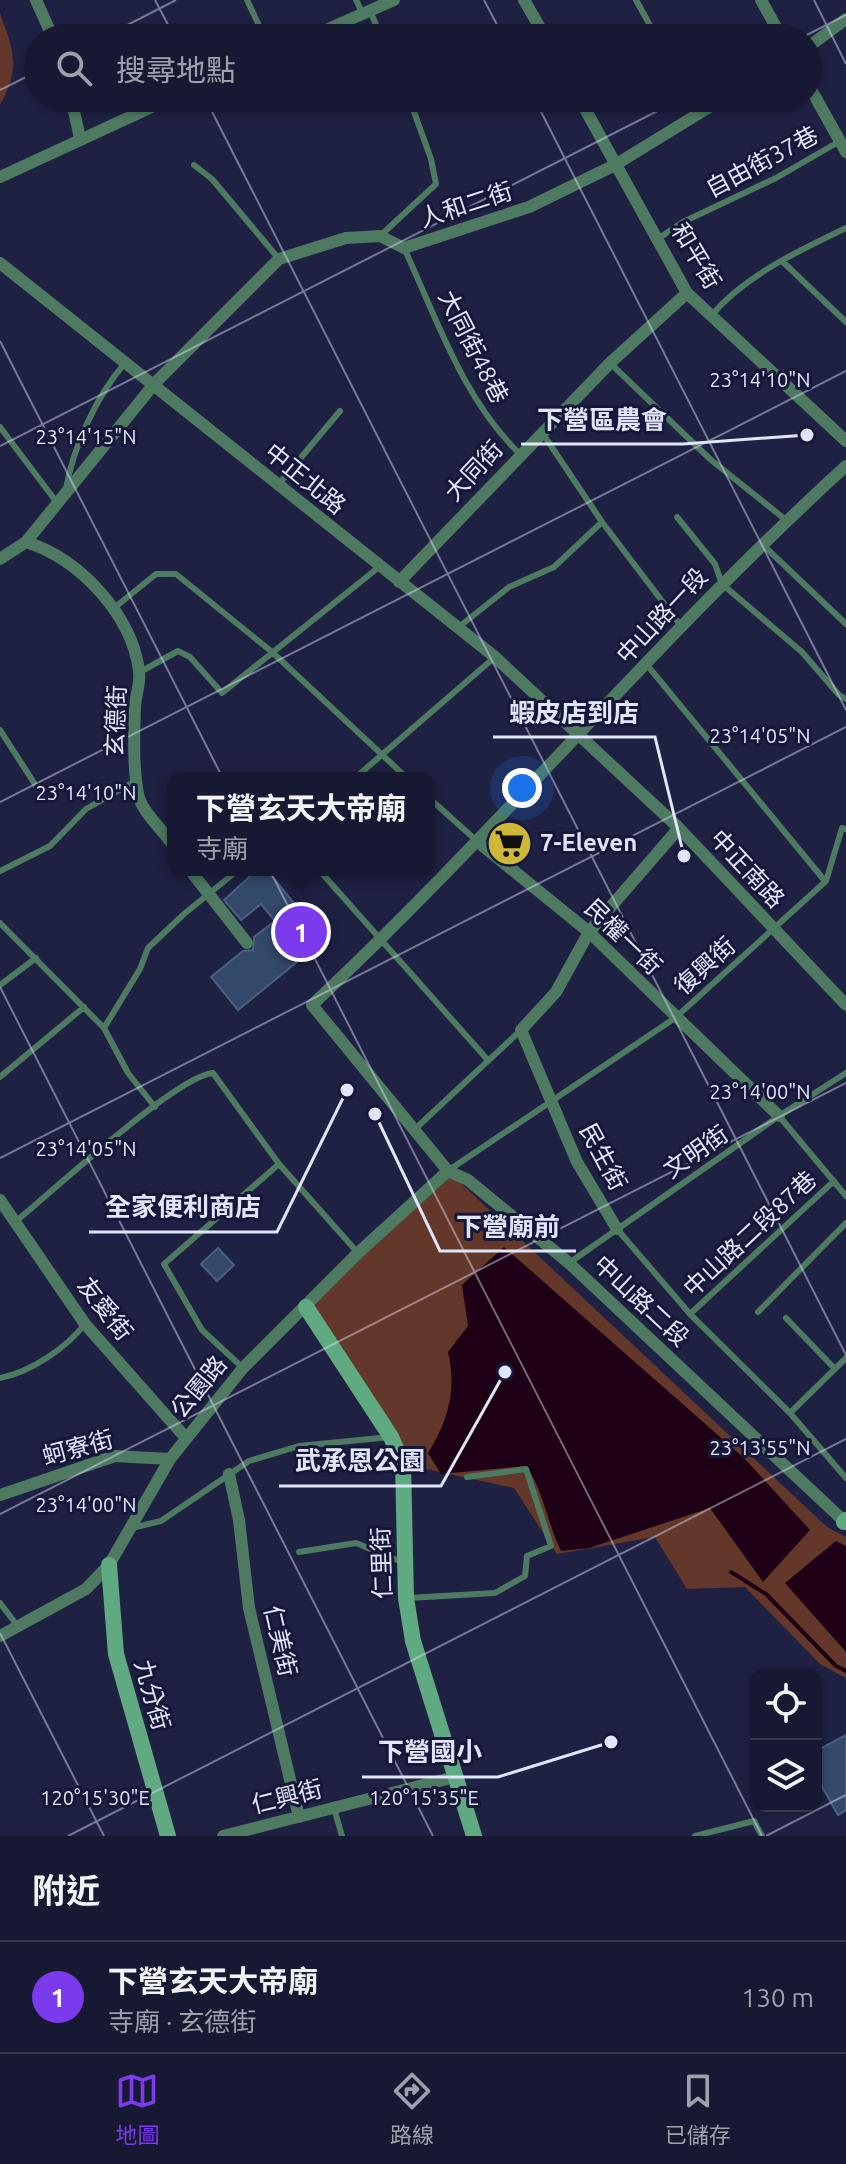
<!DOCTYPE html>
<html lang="zh-TW">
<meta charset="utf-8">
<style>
body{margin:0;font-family:Ubuntu,"Noto Sans TC",sans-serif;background:#20223a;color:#f1f3f6}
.controls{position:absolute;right:24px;bottom:24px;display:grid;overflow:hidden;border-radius:16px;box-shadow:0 2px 6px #0004}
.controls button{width:72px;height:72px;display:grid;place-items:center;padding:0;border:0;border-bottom:2px solid #36384d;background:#171932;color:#f1f3f6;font:40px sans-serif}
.you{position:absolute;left:522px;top:788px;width:28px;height:28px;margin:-20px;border:6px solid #fff;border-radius:50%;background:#1a73e8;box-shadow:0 0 0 12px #1a73e833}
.badge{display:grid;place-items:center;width:52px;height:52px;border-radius:50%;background:#7c3aed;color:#fff;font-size:26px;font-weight:700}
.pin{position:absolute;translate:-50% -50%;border:4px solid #fff;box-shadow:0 2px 8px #0006}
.popup{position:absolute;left:167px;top:772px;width:268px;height:104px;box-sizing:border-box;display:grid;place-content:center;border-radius:16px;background:#171932;filter:drop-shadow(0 2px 6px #0005);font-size:26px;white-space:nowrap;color:#9ea0ac}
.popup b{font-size:30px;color:#f1f3f6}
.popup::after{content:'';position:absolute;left:50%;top:100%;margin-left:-16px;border:16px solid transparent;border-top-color:#171932}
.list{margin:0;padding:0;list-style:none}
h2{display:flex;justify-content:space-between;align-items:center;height:104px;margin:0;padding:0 32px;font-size:34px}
h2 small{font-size:26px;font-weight:400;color:#9ea0ac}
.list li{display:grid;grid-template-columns:52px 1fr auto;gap:24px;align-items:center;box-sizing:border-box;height:112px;padding:0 32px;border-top:2px solid #36384d}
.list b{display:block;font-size:30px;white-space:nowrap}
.list p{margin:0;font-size:26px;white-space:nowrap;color:#9ea0ac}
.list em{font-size:26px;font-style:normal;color:#9ea0ac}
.icon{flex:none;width:44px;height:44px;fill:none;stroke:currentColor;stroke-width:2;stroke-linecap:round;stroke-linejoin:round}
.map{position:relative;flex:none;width:846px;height:1836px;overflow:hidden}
.search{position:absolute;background:#171932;box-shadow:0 2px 6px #0004;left:24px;right:24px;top:24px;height:88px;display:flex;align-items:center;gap:20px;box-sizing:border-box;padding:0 28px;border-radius:44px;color:#9ea0ac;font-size:30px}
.sheet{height:216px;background:#171932}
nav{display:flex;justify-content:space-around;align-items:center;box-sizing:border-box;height:112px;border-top:2px solid #36384d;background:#171932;font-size:22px;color:#9ea0ac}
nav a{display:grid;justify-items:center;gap:4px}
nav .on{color:#7c3aed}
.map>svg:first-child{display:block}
.green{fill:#633729}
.water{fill:#1e0016}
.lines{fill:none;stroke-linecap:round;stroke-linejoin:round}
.stream{stroke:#1e0016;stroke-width:4}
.building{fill:#33496a;stroke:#496082;stroke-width:2}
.lane{stroke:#4d7a61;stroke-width:6}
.street{stroke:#4d7a61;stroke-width:12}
.secondary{stroke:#60aa82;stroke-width:16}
.ticks{fill:none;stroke:#e1e5fc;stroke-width:2;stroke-opacity:0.45}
.labels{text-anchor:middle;stroke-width:6;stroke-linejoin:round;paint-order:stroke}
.street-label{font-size:24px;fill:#e1e5fc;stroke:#161738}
.poi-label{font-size:24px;font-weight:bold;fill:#e1e5fc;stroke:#161738;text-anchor:start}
.ticks-label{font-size:20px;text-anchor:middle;fill:#e1e5fc;stroke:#161738;stroke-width:6;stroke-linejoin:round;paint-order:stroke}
.leader{fill:none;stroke:#e1e5fc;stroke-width:3}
.callout-dot{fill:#e1e5fc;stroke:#161738;stroke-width:3}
.callout-label{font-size:26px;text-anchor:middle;font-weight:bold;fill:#e1e5fc;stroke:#161738;stroke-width:6;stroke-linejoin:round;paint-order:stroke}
</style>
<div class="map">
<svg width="846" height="1836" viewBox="0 0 846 1836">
<rect width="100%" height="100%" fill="#1f2143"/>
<!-- green -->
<path class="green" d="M0,13C14,53 21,67 0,105Z
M448,1171L827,1527L846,1537V1678L820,1664L745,1587L687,1589L655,1537L557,1554L514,1488L403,1464L306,1307Z"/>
<!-- water -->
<path class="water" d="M504,1247L744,1458L810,1530L763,1582L710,1508L589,1548L561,1551C547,1522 543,1489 526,1466L441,1474L428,1453C448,1421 457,1390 448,1352L468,1326L462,1285Z
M836,1541L846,1546V1652L785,1583Z"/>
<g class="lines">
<!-- stream -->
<path class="stream" d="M731,1572L766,1594L836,1666L846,1671"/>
</g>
<!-- building -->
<path class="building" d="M257,870H267L324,940L238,1010L211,977L243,951L253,950L254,937L275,921L261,904L241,920L224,900Z
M218,1248L234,1265L217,1281L201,1264Z
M846,1735V1810L838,1815L816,1776V1751Z"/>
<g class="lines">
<!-- lane -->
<path class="lane" d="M247,0L265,38
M356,0L363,14
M636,0L657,38
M370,11L382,38
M689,98L697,112
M194,165L212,179L279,259
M380,236L436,184L431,159L409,98
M659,238L683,222L776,178L840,141
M404,248C437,319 463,400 521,455
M783,262L846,322
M711,316C744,276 800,250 846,228
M610,363L711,460L786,520
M0,427L58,504
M543,434L602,522L681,626
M278,485L340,411
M66,489C73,447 97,395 125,363
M677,517L715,564L722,584L802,652L839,695L846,699
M764,546L846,624
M114,608L156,574H176L272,652L407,778
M460,626L509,587L554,567L602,522
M647,665L825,881
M140,672L178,651L190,657L222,693L379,567
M0,730L38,789
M355,778L495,657
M429,798L477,841
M319,870L486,1058
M0,871L50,846L86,809L130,784H137
M0,923L104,1028L128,1073L155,1107
M0,985L36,958
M104,1028L140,969L148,948L184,914L238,870
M0,1077L84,1007
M779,1116L846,1196
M414,1130L521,1030
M449,1170L675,1018L826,881L842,828L846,829
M15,1222C51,1193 176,1076 213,1073L279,1164L358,1253
M617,1229L690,1314L790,1413L846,1478
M569,1263L779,1116L846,1073
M758,1312L846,1223
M690,1314L834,1181
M786,1318L835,1369
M243,1368L202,1330L164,1264L279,1164
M0,1378C31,1372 66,1348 85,1324
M790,1413L846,1358
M132,1528L161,1521L249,1461L299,1446L390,1437
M299,1552L356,1543L402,1562
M408,1598L495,1593L525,1576L527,1556L551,1546L526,1469L467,1477
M0,1603L17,1625
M334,1808L342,1836
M695,1836L754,1821L762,1836"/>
<!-- street -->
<path class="street" d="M36,0L53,38
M524,0L546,38
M761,0L782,38
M308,38L394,0
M808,47L846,19
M808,84L846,152
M71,98L80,138
M579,98L687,293L846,441
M0,177L171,98
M0,263L495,657L679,828L846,1005
M846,466C659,636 497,832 312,1005L448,1171L468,1180L569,1263L846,1523
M26,542C80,559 132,615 139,671C141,683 135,696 135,708C134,735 133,767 138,794C141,811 163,830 173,845
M0,559L26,542L155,383L279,259L346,238L380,236L404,248L529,207L615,165L724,98
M399,582L610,363L687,293
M478,842L589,932L779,1116
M190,870L247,943
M0,1200L85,1324L185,1437
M617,1229L577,1162L521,1030L556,992L589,932L679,828
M229,1474L239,1520L249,1608L299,1817
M0,1495L115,1456L170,1459
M0,1636L86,1589L109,1565L170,1459L243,1368L358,1253L448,1171
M223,1836L455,1777"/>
<!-- secondary -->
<path class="secondary" d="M306,1307L391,1437L403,1464L406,1598L413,1641L474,1836
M844,1522L846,1520
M109,1565L116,1654L168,1836"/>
</g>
<!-- ticks -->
<path class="ticks" d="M155,0L175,38M484,0L504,38M814,0L846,64M102,38L176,0M801,38L846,15M0,90L38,71M205,98L846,1355M534,98L846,710M0,341L762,1836M0,446L683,98M0,802L846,371M0,987L433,1836M0,1158L846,727M0,1514L846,1083M0,1633L104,1836M68,1836L846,1439M766,1836L846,1795"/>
<!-- icons -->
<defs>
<symbol id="supermarket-disc" viewBox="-11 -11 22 22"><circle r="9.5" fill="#cfb837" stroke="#161738"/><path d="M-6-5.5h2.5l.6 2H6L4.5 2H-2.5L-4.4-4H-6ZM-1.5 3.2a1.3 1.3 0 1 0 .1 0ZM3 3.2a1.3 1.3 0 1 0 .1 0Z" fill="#111"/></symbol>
</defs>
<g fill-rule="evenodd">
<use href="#supermarket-disc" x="484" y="818" width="51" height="51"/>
</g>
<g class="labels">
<!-- street labels -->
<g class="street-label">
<text transform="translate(762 162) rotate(-28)" y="8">自由街37巷</text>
<text transform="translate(466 205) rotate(-18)" y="8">人和二街</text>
<text transform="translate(696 256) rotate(59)" y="8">和平街</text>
<text transform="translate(473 347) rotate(63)" y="8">大同街48巷</text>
<text transform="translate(474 471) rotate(-47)" y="8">大同街</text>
<text transform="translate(305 479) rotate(39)" y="8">中正北路</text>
<text transform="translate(662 616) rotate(-47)" y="8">中山路一段</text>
<text transform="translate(116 721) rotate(-88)" y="8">玄德街</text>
<text transform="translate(747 869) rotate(47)" y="8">中正南路</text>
<text transform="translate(623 937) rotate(44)" y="8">民權一街</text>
<text transform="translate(705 966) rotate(-42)" y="8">復興街</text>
<text transform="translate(696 1152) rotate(-35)" y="8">文明街</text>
<text transform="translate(603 1157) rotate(62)" y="8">民生街</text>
<text transform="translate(750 1234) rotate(-43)" y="8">中山路二段87巷</text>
<text transform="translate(641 1301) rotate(43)" y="8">中山路二段</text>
<text transform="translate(105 1309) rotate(52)" y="8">友愛街</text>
<text transform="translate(199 1387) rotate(-50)" y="8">公園路</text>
<text transform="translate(78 1448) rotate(-15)" y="8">蚵寮街</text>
<text transform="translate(382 1563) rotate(-92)" y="8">仁里街</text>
<text transform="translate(280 1641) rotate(77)" y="8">仁美街</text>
<text transform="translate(152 1695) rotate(74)" y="8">九分街</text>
<text transform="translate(287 1797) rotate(-14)" y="8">仁興街</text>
</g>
<!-- poi labels -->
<g class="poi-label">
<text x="540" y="851">7-Eleven</text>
</g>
</g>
<g class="ticks-label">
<text x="760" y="387">23°14'10"N</text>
<text x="86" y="444">23°14'15"N</text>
<text x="760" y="743">23°14'05"N</text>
<text x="86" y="800">23°14'10"N</text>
<text x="760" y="1099">23°14'00"N</text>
<text x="86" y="1156">23°14'05"N</text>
<text x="760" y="1455">23°13'55"N</text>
<text x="86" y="1512">23°14'00"N</text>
<text x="95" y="1805">120°15'30"E</text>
<text x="424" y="1805">120°15'35"E</text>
</g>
<!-- callouts -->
<path class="leader" d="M807 435L683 444H521M684 856L655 737H493M347 1090L277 1232H89M375 1114L440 1251H576M505 1372L441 1486H279M611 1742L498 1777H362"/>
<g class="callout-dot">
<circle cx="807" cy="435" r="8"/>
<circle cx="684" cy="856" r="8"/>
<circle cx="347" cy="1090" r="8"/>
<circle cx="375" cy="1114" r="8"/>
<circle cx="505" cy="1372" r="8"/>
<circle cx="611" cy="1742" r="8"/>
</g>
<g class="callout-label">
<text x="602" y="429">下營區農會</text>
<text x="574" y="722">蝦皮店到店</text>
<text x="183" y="1216">全家便利商店</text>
<text x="508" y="1236">下營廟前</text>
<text x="360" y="1470">武承恩公園</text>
<text x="430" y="1761">下營國小</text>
</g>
</svg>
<div class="controls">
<button><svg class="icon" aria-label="locate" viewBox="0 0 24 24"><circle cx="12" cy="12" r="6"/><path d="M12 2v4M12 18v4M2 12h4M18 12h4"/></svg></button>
<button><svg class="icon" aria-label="layers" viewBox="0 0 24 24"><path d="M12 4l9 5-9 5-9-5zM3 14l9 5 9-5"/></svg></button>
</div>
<div class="you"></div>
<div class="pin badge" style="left:301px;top:932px">1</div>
<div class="popup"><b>下營玄天大帝廟</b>寺廟</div>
<div class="search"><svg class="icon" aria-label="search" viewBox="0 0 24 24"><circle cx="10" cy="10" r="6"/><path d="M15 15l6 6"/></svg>搜尋地點</div>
</div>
<section class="sheet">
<h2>附近<small></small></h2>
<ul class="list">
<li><span class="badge">1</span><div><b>下營玄天大帝廟</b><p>寺廟 · 玄德街</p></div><em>130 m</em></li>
</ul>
</section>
<nav>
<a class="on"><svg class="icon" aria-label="map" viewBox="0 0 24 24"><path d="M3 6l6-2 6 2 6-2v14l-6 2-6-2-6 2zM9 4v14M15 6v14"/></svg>地圖</a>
<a><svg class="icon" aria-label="directions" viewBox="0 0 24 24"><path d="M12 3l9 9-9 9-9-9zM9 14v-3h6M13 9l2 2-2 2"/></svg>路線</a>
<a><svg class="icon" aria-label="saved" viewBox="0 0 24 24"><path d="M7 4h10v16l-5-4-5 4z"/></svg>已儲存</a>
</nav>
